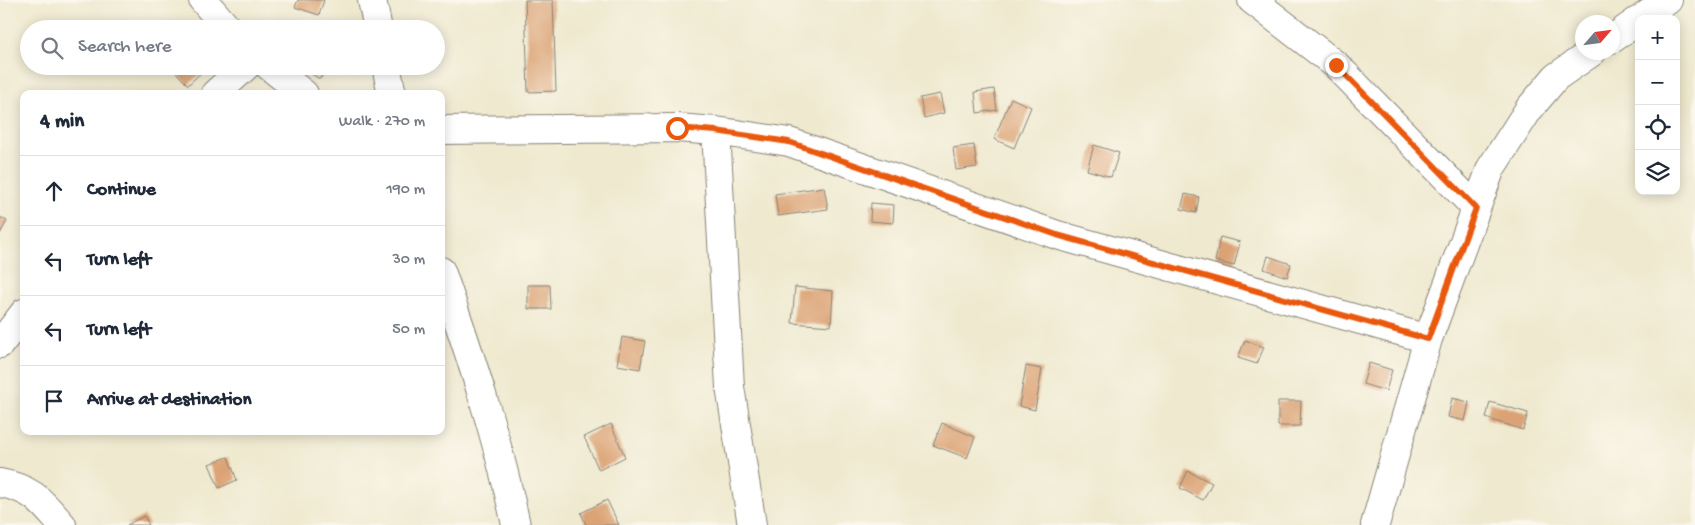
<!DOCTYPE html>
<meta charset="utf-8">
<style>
body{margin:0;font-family:"Gochi Hand",sans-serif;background:#f6f6f7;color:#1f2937}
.controls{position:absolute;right:15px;top:15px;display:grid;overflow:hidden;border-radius:10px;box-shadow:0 2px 12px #0003}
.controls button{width:45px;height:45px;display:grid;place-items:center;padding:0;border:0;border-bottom:1px solid #e0e1e3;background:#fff;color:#1f2937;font:25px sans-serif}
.compass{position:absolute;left:1575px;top:15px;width:45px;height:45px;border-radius:50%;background:#fff;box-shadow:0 2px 12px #0003;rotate:62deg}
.stop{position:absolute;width:15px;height:15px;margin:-11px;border:4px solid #ea580c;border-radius:50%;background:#fff}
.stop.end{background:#ea580c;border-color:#fff;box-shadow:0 1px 5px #0008}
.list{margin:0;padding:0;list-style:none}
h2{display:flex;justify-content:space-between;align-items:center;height:65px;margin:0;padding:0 20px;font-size:21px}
h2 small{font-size:16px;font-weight:400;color:#747a83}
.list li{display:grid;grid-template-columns:32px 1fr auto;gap:15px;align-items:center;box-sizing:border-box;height:70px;padding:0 20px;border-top:1px solid #e0e1e3}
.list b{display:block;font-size:19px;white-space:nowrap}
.list em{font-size:16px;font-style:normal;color:#747a83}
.icon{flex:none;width:28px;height:28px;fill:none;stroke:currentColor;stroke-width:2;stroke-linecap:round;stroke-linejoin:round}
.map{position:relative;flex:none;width:1695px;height:525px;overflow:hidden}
.search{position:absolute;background:#fff;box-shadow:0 2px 12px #0003;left:20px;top:20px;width:425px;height:55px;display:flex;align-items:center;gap:12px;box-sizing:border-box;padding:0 18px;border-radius:28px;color:#747a83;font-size:19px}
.panel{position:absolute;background:#fff;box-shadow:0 2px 12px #0003;left:20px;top:90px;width:425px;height:345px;border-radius:10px}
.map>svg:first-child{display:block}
.building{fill:#dba375}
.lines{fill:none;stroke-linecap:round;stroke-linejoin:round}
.minor-casing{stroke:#868276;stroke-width:30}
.minor{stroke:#fff;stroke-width:28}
.route{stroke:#ea580c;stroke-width:6}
</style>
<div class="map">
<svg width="1695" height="525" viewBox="0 0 1695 525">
<rect width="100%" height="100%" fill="#fbf7ec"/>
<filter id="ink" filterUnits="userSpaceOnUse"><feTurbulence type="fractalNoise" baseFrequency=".02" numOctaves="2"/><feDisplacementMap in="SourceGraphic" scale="10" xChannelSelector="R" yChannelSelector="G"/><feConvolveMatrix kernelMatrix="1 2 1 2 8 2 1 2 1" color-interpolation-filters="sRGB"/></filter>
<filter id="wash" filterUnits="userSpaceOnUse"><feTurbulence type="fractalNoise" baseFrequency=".0096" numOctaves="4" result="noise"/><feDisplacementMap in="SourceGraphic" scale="20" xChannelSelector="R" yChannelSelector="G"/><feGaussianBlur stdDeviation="1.12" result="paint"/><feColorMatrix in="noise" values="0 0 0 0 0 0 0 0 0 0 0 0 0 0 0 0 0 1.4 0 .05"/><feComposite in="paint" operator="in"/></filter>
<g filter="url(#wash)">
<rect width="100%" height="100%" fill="#efe9cf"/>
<g id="blocks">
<!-- building -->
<path class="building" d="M298,0H324L319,15L295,7Z
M525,0H553L556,91L528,92Z
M170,66H208L188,85Z
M298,66H328L320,79Z
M994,89L997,110L977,113L975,92Z
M940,94L944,113L924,118L920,98Z
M1011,98L1031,107L1014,148L994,139Z
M974,145L977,167L956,170L953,148Z
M1094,145L1119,153L1111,177L1087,170Z
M824,187L828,209L778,216L775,194Z
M1185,194L1199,197L1196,213L1181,209Z
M871,203L894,205L893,223L870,221Z
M0,217L7,221L0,234Z
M1220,237L1240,242L1234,266L1215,261Z
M1268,256L1291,264L1287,277L1264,269Z
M528,285H550L551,309H528Z
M795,287L833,291L831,326L792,323Z
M622,337L645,341L640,369L617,365Z
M1245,340L1264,347L1257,364L1238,358Z
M1369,363L1392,370L1386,391L1363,384Z
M1026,366L1042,369L1035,410L1019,406Z
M1452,398L1469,402L1465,421L1448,417Z
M1278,401H1301L1300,426H1278Z
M1490,402L1528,413L1523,430L1486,418Z
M942,423L975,437L967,458L933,445Z
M611,424L625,457L599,470L584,437Z
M228,457L237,480L219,488L209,464Z
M1188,471L1212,483L1203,500L1180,488Z
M607,500L619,525H586L581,513Z
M144,516L149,525H127Z"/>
</g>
</g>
<g filter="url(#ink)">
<use href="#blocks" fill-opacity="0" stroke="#868276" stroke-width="1"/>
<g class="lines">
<defs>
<path id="minor" d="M203,0L228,29
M372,0L378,29
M1252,0L1336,65L1476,208
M1641,19L1668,0
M1612,39L1639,20
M269,66L304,94
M386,66L392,94
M215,94L246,66
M441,130L677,128L716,131L789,142L1057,235L1428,339
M716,131L730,387L752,525
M441,271C470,354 498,439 516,525
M0,344L24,313
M0,483C33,489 41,501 62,525
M1375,525L1428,339L1491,168L1529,109L1556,77L1592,52"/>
</defs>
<!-- minor casing -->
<use href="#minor" class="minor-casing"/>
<!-- minor -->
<use href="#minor" class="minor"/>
</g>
</g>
<g class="lines" filter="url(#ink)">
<!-- route -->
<path class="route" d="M677,128L716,131L789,142L1057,235L1428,339L1476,208L1336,65"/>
</g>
</svg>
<div class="controls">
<button>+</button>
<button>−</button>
<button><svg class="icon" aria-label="locate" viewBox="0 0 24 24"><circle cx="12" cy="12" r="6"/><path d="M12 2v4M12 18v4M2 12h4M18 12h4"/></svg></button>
<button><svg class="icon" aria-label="layers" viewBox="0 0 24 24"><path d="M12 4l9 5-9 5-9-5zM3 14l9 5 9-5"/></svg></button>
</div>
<svg class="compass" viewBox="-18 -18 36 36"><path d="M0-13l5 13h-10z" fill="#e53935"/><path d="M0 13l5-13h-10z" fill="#747a83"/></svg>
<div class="stop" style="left:677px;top:128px"></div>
<div class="stop end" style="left:1336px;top:65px"></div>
<div class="search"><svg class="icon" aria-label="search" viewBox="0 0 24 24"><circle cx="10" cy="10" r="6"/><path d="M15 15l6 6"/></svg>Search here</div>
<section class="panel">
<h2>4 min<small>Walk · 270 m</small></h2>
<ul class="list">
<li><svg class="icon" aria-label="ahead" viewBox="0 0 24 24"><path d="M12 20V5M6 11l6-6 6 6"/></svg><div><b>Continue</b></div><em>190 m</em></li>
<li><svg class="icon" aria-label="left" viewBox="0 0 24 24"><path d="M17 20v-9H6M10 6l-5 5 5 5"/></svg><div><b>Turn left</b></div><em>30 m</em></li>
<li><svg class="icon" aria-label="left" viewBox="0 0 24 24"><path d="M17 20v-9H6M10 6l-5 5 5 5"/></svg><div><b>Turn left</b></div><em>50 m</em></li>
<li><svg class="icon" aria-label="arrive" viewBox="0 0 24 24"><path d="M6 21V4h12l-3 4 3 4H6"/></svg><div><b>Arrive at destination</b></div></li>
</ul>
</section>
</div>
